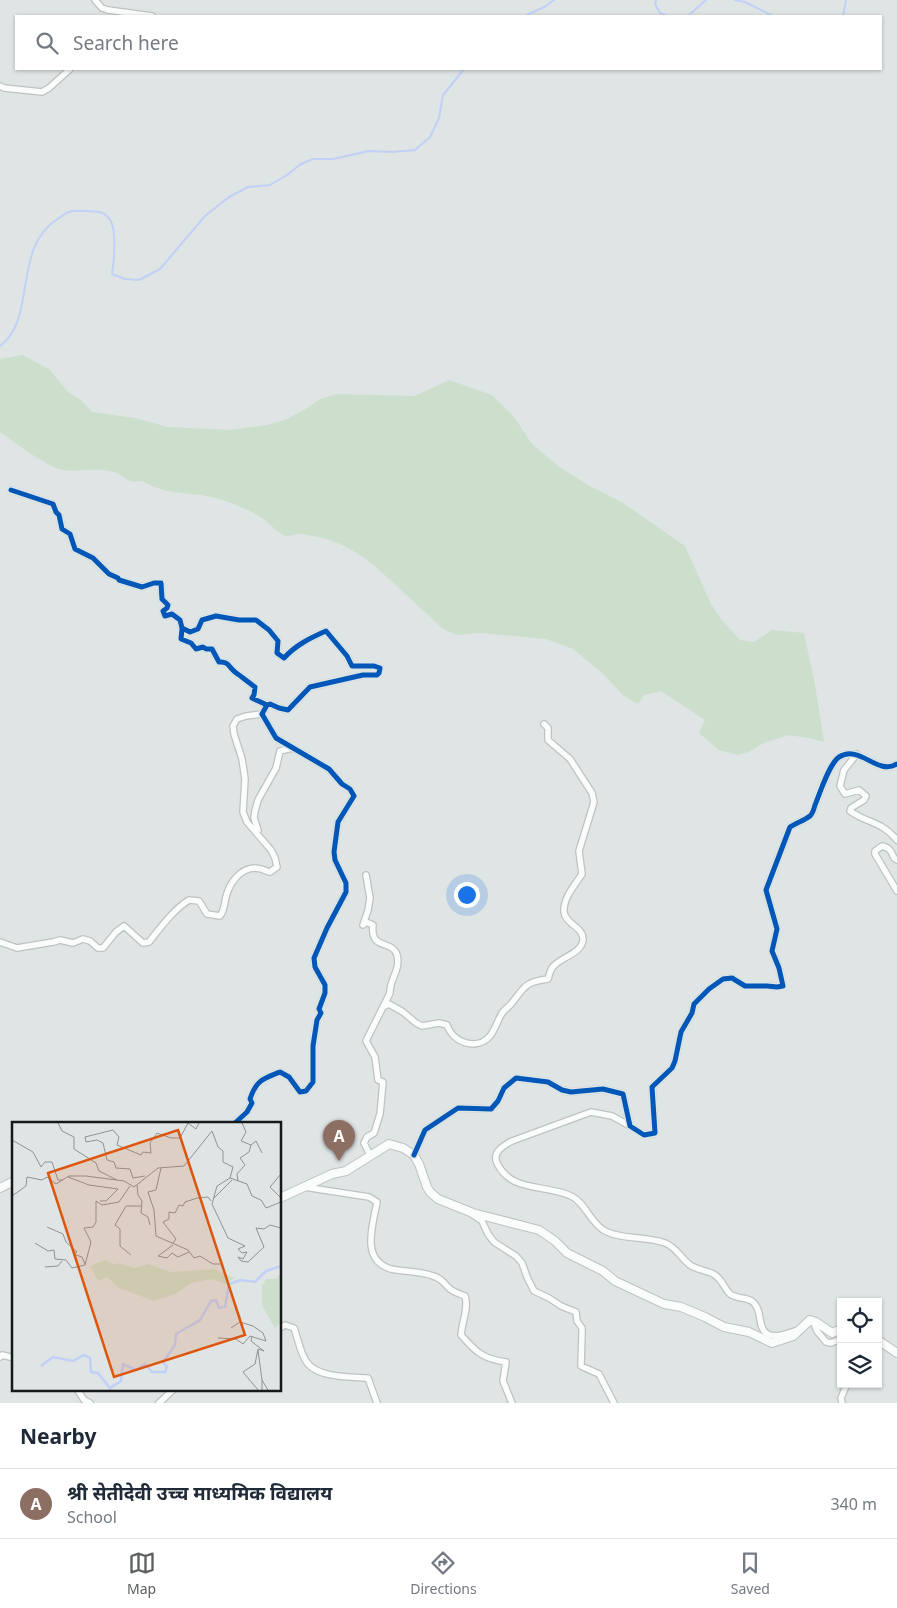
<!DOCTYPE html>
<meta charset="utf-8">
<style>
body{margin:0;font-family:"Noto Sans","Noto Sans Devanagari",sans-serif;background:#f2f2f3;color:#1f2937}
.controls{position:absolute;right:15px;bottom:15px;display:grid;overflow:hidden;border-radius:0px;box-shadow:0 1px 4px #0004}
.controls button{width:45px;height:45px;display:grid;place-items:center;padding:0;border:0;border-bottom:1px solid #e0e1e3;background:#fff;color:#1f2937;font:25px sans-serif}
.you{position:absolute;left:466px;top:894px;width:18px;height:18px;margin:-12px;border:4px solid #fff;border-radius:50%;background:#1a73e8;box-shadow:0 0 0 8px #1a73e833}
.badge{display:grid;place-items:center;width:32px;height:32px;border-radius:50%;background:#5c6060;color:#fff;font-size:16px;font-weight:700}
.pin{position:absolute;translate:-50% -41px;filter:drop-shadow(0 1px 2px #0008)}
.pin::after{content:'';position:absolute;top:26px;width:18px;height:15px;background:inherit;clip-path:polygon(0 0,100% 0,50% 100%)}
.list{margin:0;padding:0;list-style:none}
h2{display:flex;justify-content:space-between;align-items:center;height:65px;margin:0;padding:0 20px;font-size:21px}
h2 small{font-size:16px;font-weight:400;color:#747a83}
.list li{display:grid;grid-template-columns:32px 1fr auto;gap:15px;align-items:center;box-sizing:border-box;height:70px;padding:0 20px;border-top:1px solid #e0e1e3}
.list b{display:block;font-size:19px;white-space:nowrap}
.list p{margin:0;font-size:16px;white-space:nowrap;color:#747a83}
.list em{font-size:16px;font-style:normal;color:#747a83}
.icon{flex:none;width:28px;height:28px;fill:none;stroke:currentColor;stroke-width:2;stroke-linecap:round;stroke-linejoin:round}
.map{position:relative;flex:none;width:897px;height:1403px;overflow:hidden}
.search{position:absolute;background:#fff;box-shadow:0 1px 4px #0004;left:15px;right:15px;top:15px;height:55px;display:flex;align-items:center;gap:12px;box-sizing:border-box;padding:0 18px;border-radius:0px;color:#747a83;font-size:19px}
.sheet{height:135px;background:#fff}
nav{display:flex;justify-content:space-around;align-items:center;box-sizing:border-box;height:70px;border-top:1px solid #e0e1e3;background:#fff;font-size:14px;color:#747a83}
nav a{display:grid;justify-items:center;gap:2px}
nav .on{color:#5c6060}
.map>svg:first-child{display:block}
.green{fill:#ccdfcd}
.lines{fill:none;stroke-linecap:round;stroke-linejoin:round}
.stream{stroke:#c1d0f6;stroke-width:2}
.street-casing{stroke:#bec2c2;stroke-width:8}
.secondary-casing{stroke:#bec2c2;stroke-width:10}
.street{stroke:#fafbfb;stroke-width:5.5}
.secondary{stroke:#fafbfb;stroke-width:8}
.cycleway-casing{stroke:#dde5e6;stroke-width:8}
.cycleway{stroke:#0057b8;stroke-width:5}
.inset-river{fill:none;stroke:#c1d0f6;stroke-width:2.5}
.inset-road{fill:none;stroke:#8f9393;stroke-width:1}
.view{fill:#de560d;fill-opacity:0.15;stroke:#de560d;stroke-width:2.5}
.inset-edge{fill:none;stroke:#161919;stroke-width:2.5}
</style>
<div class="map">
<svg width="897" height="1403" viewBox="0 0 897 1403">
<rect width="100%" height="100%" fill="#dfe4e4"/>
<!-- green -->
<path class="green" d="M23,355L49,369L68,392L81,400L92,412L135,418L168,427L230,430L267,425L285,420L304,410L320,399L337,394L415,396L449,380L492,395L514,417L532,444L558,466L588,485L623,503L685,546L711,604L721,619L740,640L754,642L772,630L804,633L815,685L824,742L809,738L788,735L764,743L748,752L738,755L719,750L699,733L705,720L661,691L644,695L638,704L624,696L601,672L573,649L546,639L479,633L456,635L442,628L374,565C357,552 335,539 313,536C308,535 303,534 298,534C294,535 290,536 286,536C278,533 272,526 265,520C251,510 232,503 216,498C188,491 168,496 142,481C124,484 125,474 110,471C98,468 78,472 63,470C47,467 14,442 0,432V359Z"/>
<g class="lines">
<!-- stream -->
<path class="stream" d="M656,0L655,4L660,13L668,16
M735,0L745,2L773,16
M525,16L546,6L554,0
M688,16L706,0
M843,16L846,0
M0,346C38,318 11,247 59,218C62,216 65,213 69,212C74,210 94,211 99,212C110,214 114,226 114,236C115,249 114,261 112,274L125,279L139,280L160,269L205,216L229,197L248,187L270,185L287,175L301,164L313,159H333L369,151L393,152L415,150L430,137L439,118L443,95L464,69"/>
<defs>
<path id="street" d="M95,0L102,8L108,10L152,16
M0,86L4,88L42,92L49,88L70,69
M11,490L53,504L56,512L59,515L62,529L70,534L75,549L93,558L109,574L118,578L119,580L142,587L154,583H161L162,599L168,605L167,608L163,611L165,616L172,614L180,620L182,628V629L181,639L191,643L196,649L203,647L206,649H212L219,662C228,661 229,667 235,672C242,677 248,682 255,687L254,695L252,698L267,705L270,704L279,708L288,710L310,687L363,675H377L379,673L380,668L374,666H352L347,656L326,631C310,638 296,645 284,658L277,653L278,641L269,630L256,620H239L216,616L202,620L198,629L190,632L182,628
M857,754L844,770L840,786L845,794L859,790L866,796L864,800L851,808L850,811C868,824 880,820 897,840
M258,830L254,818L255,811L258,800L276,768L280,751L292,748
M897,860L894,858C891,851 890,848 882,846L875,851V854L897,891
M366,875L370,898L368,910L363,925L366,922L373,925C370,951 392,939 397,955C401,970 389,980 390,993L366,1041L375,1057L378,1080L383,1082L380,1114L374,1133L367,1137L364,1143L370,1155
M0,942L17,948L53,942L60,940L73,943L83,939L90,941L98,948H103L116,932L124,926L143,943L149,942C161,927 173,910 189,900L199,901L207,914L220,916C225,909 224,904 226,897C229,884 240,868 255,868C260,868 266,871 270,872L277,867L275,858L271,850L247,822L243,812L245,779L242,759L234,734L233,726L237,719L246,716L262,714
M383,1007L389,1004L403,1012L416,1023L422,1026L439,1023L447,1025C453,1043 477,1051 490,1036C495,1030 497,1022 501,1015C503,1010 508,1008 511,1004C525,987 524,982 548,979C549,976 550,971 552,968C559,957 581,955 583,940C584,927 565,924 564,912C563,898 575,885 582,874L579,851L594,802L592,793L570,759L548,740V728L544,724
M235,1123L247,1112L252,1103L250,1099C256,1081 262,1079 280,1072L289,1077L300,1092L306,1091L313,1082V1046L317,1020L321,1013L319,1009L325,993V985L315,967L314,958L327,928L346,892V883L335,860L334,852L338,822L354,796L350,789L342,784L329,769L276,738L262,714L267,705
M630,1126L612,1116L591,1112L512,1141C503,1146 492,1152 497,1163C511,1193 546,1184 571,1196C586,1203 590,1223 605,1231C623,1240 646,1236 665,1243C676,1247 681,1258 690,1265C697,1270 707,1270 715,1275C722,1280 724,1287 729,1293C736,1300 746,1296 753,1302C763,1311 757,1326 766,1333C774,1340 790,1332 799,1330
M414,1155L425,1130L458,1108L491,1109L498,1101L504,1088L516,1078L548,1082L562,1090L571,1092L603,1089L623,1094L630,1126L644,1135L655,1133L652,1087L672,1068L675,1061L681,1032L692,1013L694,1004L709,989L723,979L732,978L745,986H767L777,987L783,986L779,968L772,951L777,929L766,890L790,827C796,823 805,820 810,816C813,813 814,809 815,805C820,793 829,764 839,757C860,744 877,776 897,764
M304,1187L369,1197L377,1202C373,1225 360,1260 391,1269C405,1272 420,1271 433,1276C441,1278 443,1282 448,1287C452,1292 460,1294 465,1296C469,1307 462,1322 461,1335C476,1352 483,1359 506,1362L503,1381L512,1403
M473,1215L482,1221L488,1234L494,1242L516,1256L522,1263L527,1277L534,1291L549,1298L561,1306L576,1312L577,1321L582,1328V1333L581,1366L599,1374L614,1403
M813,1321L817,1331L826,1342L831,1343L841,1339
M280,1328L285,1325L294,1328C298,1339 300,1352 306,1361C316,1378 350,1377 368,1378L377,1403
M0,1357L2,1355L14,1358
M77,1389L84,1400L90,1403
M159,1403L174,1389
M842,1403L841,1398L847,1384"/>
<path id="secondary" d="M0,1188L14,1181
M280,1198L332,1174L346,1171L389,1144L403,1148L414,1155L419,1164L427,1187L430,1192L438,1199L473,1213L539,1230L555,1241L567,1253L603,1271L615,1281L664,1304L681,1307L705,1317L724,1327L749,1332L772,1343L793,1336L810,1320L816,1322L832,1333L841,1329
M878,1340L897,1353"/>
</defs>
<!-- street casing -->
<use href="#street" class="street-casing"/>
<!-- secondary casing -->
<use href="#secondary" class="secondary-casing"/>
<!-- street -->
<use href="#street" class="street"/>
<!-- secondary -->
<use href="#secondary" class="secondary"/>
<defs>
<path id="cycleway" d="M11,490L53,504L56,512L59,515L62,529L70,534L75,549L93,558L109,574L118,578L119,580L142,587L154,583H161L162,599L168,605L167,608L163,611L165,616L172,614L180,620L182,628V629L181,639L191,643L196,649L203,647L206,649H212L219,662C228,661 229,667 235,672C242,677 248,682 255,687L254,695L252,698L267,705L270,704L279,708L288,710L310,687L363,675H377L379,673L380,668L374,666H352L347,656L326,631C310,638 296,645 284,658L277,653L278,641L269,630L256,620H239L216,616L202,620L198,629L190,632L182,628
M235,1123L247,1112L252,1103L250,1099C256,1081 262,1079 280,1072L289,1077L300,1092L306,1091L313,1082V1046L317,1020L321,1013L319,1009L325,993V985L315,967L314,958L327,928L346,892V883L335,860L334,852L338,822L354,796L350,789L342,784L329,769L276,738L262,714L267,705
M414,1155L425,1130L458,1108L491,1109L498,1101L504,1088L516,1078L548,1082L562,1090L571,1092L603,1089L623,1094L630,1126L644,1135L655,1133L652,1087L672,1068L675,1061L681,1032L692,1013L694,1004L709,989L723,979L732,978L745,986H767L777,987L783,986L779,968L772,951L777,929L766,890L790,827C796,823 805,820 810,816C813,813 814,809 815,805C820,793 829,764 839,757C860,744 877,776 897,764"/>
</defs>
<!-- cycleway casing -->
<use href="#cycleway" class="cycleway-casing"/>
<!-- cycleway -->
<use href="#cycleway" class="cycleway"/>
</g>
<!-- overview -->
<g transform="translate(12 1122)">
<rect width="269" height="269" fill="#dfe4e4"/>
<path d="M93,138L103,143L106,141L123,146L136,142L159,150L202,147L223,156L213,162L200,157L179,161L165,171L142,179L107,166L95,155L86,159L78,144ZM269,151V201L263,206L250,183V164L254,157H264Z" fill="#ccdfcd"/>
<path class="inset-river" d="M29,244L41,235L61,239L72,233L78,236L79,250L86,251L98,266L109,259L111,242L124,248L133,242L140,250H153L155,245L151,240L163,223L164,212L188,198L199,179L204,178L207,186L213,185L217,162L229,158L243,160L254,149L269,144"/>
<path class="inset-road" d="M46,1L50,9L62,15V27L84,41L87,49L105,58M230,1L234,10L229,19L239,23M0,18L21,30L29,45L33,40H40L46,58H51M149,46L144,68L136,70L142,88L144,114L176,128L182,136L188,134L201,142H208M269,52L258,65L269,76M133,54L121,56L118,47L104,46L102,40L95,38L91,21L85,18L74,20L73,15L101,8L107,15L105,23L129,33L131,30L139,31L138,21L145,11L159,16H168L176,1L184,7L187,1M56,55L77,63L106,67L94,79H88M218,56L205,64L200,82L216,116L233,124L226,127L230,131L235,130L231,137L226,135L229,139L236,140L252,125L244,106L252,107L258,103L269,106M226,59L225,52L233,43L228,36L237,30L239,23L244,19L250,31M125,63L126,73L130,79L129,91L136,95L138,103M0,74L14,64L15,55L30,58L35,55L44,62L57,54H74L112,59L122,65L146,46L172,44L200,9L206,25L211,29V40L221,45L218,56L235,62L240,74L249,78L254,86L269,80M202,76L220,58M35,105L51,112L54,120L65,130L61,132L70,135L73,142M23,121L36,129L42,128L43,137L54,138L60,146L73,143L79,120L72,106L81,105L84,100V79L90,83L107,80L118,64M161,121L164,117L151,100L157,97V90L163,91L167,83L171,84L173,80L185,76L196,75L199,79M161,123L146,134L155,136L160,131L166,135L177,130M119,133L108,124V107L103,103L114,84H129M33,145L46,144L50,139M240,214L239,219L252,229L246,227L243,242L231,250L246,268M206,216L224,217L231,222L238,214L254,219L251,211L241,204L228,200L219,206M246,228L250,258M250,268V258L256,268"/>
<path class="view" d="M166,8L233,213L102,255L36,51Z"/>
<rect width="269" height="269" class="inset-edge"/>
</g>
</svg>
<div class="controls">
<button><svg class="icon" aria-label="locate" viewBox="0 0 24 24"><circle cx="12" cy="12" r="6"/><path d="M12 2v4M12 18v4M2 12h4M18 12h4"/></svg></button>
<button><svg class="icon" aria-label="layers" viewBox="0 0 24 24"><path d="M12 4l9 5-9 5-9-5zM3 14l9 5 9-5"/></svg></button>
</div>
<div class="you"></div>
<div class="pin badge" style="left:339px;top:1161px;background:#8d6e63">A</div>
<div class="search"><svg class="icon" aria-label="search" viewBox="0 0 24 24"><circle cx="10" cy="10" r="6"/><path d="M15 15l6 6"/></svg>Search here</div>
</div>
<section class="sheet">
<h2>Nearby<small></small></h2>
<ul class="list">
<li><span class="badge" style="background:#8d6e63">A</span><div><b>श्री सेतीदेवी उच्च माध्यमिक विद्यालय</b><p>School</p></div><em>340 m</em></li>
</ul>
</section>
<nav>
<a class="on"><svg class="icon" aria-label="map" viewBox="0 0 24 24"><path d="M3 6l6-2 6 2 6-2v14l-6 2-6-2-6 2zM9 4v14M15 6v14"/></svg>Map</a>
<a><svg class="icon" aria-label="directions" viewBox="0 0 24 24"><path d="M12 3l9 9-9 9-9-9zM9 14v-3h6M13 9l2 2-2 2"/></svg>Directions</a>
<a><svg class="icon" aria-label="saved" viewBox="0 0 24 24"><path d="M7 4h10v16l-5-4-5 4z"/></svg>Saved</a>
</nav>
